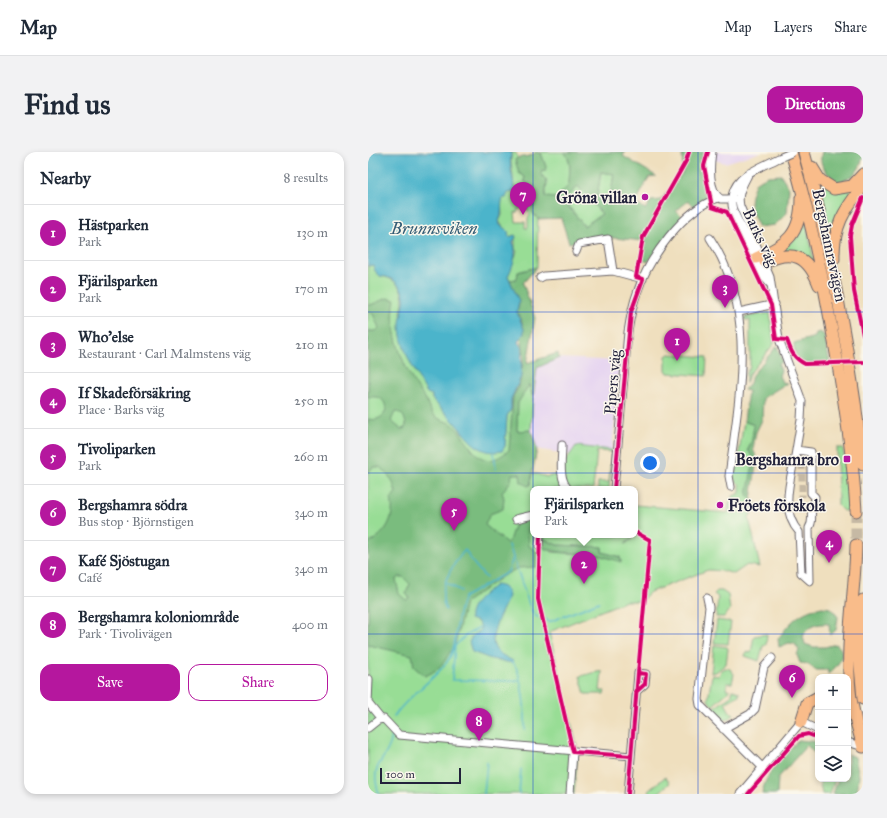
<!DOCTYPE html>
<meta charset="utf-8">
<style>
body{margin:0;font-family:"IM FELL Great Primer",serif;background:#f2f2f3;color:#1f2937}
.controls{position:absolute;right:12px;bottom:12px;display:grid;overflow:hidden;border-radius:8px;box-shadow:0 2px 6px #0003}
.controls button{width:36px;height:36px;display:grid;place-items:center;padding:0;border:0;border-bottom:1px solid #e0e1e3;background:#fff;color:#1f2937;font:20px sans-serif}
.scale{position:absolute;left:12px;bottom:10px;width:81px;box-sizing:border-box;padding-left:4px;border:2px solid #22223b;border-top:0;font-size:11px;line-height:14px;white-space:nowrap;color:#22223b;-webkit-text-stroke:3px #fbf7ec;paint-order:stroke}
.you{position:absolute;left:282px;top:311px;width:14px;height:14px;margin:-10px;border:3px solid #fff;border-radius:50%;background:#1a73e8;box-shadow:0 0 0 6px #1a73e833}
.badge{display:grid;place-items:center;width:26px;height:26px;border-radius:50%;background:#b5179e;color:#fff;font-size:13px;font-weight:700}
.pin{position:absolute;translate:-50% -33px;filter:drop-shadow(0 1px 2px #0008)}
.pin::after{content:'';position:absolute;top:21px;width:14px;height:12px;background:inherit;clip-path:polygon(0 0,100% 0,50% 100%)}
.popup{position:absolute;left:162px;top:334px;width:108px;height:52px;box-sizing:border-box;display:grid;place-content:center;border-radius:8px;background:#fff;filter:drop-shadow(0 1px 3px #0005);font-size:13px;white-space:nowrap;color:#747a83}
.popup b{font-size:15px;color:#1f2937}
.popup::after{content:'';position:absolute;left:50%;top:100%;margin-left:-8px;border:8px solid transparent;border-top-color:#fff}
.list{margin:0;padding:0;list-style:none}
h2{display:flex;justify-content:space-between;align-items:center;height:52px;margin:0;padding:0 16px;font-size:17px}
h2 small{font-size:13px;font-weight:400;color:#747a83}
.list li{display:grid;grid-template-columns:26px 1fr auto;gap:12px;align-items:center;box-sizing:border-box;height:56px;padding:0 16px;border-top:1px solid #e0e1e3}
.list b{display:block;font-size:15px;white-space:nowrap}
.list p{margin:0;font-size:13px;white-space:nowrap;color:#747a83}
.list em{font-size:13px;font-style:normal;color:#747a83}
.actions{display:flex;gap:8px;padding:12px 16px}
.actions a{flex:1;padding:9px 0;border:1px solid #b5179e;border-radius:12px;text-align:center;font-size:14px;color:#b5179e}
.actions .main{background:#b5179e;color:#fff}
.icon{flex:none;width:22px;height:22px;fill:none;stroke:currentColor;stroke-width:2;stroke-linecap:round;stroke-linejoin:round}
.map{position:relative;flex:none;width:495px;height:642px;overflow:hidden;border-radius:12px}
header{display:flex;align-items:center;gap:24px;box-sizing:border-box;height:56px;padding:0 20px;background:#fff;border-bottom:1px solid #e0e1e3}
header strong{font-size:19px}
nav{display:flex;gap:22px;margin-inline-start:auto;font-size:14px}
.intro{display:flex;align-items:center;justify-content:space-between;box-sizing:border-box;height:96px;padding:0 24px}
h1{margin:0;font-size:28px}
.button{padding:10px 18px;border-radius:12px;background:#b5179e;color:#fff;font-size:14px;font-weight:700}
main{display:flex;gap:24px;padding:0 24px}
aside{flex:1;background:#fff;border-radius:12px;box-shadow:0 2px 6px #0003}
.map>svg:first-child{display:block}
.built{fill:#e5d3f1}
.green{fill:#98dd95;stroke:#5d8068;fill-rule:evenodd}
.forest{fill:#7abc7e;stroke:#4e6f5c;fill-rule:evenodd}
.water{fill:#4cb4cb;stroke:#376b83}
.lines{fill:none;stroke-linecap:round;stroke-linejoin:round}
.stream{stroke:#4cb4cb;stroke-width:1.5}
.minor-tunnel{stroke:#c6b9a4;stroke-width:7;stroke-dasharray:7 3.5;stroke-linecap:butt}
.highway-tunnel{stroke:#c6b9a4;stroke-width:11;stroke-dasharray:11 5.5;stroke-linecap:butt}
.minor-casing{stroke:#6a6469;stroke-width:9}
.highway-casing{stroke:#6a6469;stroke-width:13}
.minor{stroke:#fff;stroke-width:7}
.highway{stroke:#f9bc8a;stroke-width:11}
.minor-bridge-casing{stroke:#6a6469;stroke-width:9;stroke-linecap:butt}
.minor-bridge{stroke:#fff;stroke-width:7}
.cycleway-casing{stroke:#fbf7ec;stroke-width:6}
.cycleway{stroke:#d6006c;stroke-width:4}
.grid{fill:none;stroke:#1d4ed8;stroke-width:1;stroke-opacity:0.55}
.poi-dot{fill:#b5179e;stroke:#fbf7ec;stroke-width:1.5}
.labels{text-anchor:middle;stroke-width:3;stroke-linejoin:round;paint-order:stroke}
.poi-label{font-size:16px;font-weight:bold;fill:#22223b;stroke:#fbf7ec;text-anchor:end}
.street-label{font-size:16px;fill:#22223b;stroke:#fbf7ec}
.water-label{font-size:17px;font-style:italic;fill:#335c75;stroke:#fbf7ec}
</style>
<header>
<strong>Map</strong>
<nav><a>Map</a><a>Layers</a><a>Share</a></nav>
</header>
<div class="intro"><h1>Find us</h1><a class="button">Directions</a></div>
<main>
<aside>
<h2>Nearby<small>8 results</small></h2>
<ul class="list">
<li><span class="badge">1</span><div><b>Hästparken</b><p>Park</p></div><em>130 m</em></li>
<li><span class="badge">2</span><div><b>Fjärilsparken</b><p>Park</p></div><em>170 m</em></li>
<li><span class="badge">3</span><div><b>Who'else</b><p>Restaurant · Carl Malmstens väg</p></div><em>210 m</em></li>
<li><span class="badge">4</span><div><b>If Skadeförsäkring</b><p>Place · Barks väg</p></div><em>250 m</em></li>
<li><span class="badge">5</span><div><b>Tivoliparken</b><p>Park</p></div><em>260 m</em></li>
<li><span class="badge">6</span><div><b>Bergshamra södra</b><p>Bus stop · Björnstigen</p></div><em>340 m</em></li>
<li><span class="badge">7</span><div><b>Kafé Sjöstugan</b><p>Café</p></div><em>340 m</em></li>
<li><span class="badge">8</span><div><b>Bergshamra koloniområde</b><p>Park · Tivolivägen</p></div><em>400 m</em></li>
</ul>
<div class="actions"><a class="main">Save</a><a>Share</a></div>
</aside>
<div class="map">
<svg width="495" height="642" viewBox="0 0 495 642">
<rect width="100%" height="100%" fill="#fbf7ec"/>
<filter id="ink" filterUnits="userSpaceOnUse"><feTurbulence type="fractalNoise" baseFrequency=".025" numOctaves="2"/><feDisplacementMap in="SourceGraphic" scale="8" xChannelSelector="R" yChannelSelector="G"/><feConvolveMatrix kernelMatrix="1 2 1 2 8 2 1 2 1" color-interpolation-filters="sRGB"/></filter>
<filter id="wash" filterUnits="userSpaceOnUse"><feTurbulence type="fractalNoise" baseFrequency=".012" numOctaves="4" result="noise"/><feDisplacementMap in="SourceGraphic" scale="16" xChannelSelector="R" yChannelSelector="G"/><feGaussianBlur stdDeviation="0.9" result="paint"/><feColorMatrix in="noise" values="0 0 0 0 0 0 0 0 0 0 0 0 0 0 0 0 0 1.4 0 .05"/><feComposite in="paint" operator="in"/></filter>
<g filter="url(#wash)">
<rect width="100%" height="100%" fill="#efdfbe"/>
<!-- built -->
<path class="built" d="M348,0H393L357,11L346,8Z
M191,206L252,209L244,298L208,294L203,303L169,297L163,278V262L169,216Z"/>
<!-- green -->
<path class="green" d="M144,0L148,1L150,5L147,8L157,25V30L167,39L164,60L170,67L169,115L150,120L149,127L142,128L140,124L149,99L147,98V83L141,85L131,69L134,63L133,49C138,41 146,35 145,26C145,17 141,9 144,0ZM159,56L162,63L160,66V76H157V70H148L147,60H150V57Z
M175,0C181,0 188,0 194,0C205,3 201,25 201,33L188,46L177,45L179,30L173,22L174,18L178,15L173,1Z
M233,20L246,22L242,46L229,44Z
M450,33L488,35L463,88Z
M210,34L234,62L216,74L196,48Z
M437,66L447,114C429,98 425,95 402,104C425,91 426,90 437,66Z
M2,113H5L12,124C31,126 39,142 33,160L64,243V247L87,270L94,281L137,294L139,264L143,257V247L152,229L151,235L146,244L161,232L165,246L163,278L156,279L165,321L179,325L191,322L196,311L208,294L244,298L241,337H230V330H241L243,300L229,299L225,337H165V383L257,384L261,383L264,386L257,392L269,383L267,381V353L360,361L361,352L365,344L372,341V333L366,327L364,320H368L376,269L386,273L384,288L380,298L386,307L380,343L388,352L381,366L392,415L379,413L366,422L356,419L340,418L282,440L273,449H258L181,480L210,599L206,642H0V114ZM172,385L189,393L234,395V400L252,405L253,409L221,401L211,402L184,400Z
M402,161L406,192L381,222L378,231V221L382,215V168H377V165Z
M301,202L339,205L338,224L300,221L298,218V204Z
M469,296H475L477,310L480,312L483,358L475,359L470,354Z
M349,439H354L360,443L362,458L356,465H348L350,445L346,442Z
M349,468L363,470L360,492L346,491Z
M399,482L398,493L395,494L391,509L377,504L378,500L383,501L386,484Z
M346,493L359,495L360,497L358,512L348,520L343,521Z
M358,516L362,517L366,522L364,531H359L358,537L362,538L344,554L340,548L344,523L351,524L353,518Z
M234,519L232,539H237L236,542H217L212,524Z
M365,538L371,540V543L357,551L362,560L366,562L361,567L355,568L343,558L363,544Z
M297,625L302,631L289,642H282L280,639Z
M454,627H467L462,642H454L452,631Z"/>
<!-- forest -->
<path class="forest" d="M167,0L173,1L178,15L177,19L174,18L173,22L179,30L177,45L188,46L201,33C201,22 205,7 195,0H257L255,4L288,24L281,25L267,52L278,57L283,49L293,48L315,20L314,0H336L333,13L341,45L327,56L320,49L308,59L315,66L280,110L273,107L277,89L235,85L201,91L193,66L170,67L164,60L167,39L157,30V25L151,21L147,8C153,3 162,7 167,0ZM233,20L246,22L242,46L229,44ZM210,34L234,62L216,74L196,49Z
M454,0H495C494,17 487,25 471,30C461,25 449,13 454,0Z
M413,23L421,36L419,61L407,73L391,75C381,56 379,50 388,30L400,24Z
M169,115L155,131L167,166L159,211L190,201L191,206L169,216L165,246L161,233L150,251L149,279L163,278L169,297L162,333L160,334L153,330L152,322H144L143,329L134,340L136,346L135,357L122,362L117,373L140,392L146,374L165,363V374H162L160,376L161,394L168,399V415L150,416L135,424L97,451L86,497C81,500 81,502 78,507C74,514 65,521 57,524L46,515L44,503L0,493V391C17,383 28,366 23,347L28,340L24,328L12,315H5L0,321V267C8,269 16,266 18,257C17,246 10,244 0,245V179H8L11,176L5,162L0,159V154L19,146L27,148C20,178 36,219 54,242C60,249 60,257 66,263C72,269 80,269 85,273C102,288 110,325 141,298L145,244L151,235L156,203L153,185L156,181L154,170L149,160L151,153L142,128L149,127L150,120ZM27,260C35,260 37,266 38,273L37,276L33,277L23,269ZM31,425H35L42,432L38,441L41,446L38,448L31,442L28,427Z
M452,180L456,183L462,211C443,212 426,216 426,191L447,185L448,181Z
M409,194L415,210L410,212L413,218L411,224L414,230L419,231L395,246L394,268L388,280L385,297L389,307L383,347L379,343L386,307L380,298L384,288L386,273L376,269L380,239L376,238L382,231L384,223Z
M172,385L189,393L234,395V400L252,405L253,410C243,407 230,402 220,401C202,401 188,402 171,394Z
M454,455L463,456L470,465L468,478L462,483L461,472C450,471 438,474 435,485L437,492L445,495H457L468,492C481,501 469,515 460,522V518H448L440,512L432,511L429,503L431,498L427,492L421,491L411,495L410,487C423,469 431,460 454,455Z
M431,588L450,590V601L445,600L439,593L410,626L409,642H394C397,621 416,602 431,588Z
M480,602L487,605L491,624L489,642H465L470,627H480Z"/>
<!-- water -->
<path class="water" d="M0,0H144C139,13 147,27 146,40L140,41L138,46H135C132,53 135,61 131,69L132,73L140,79L141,85L147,83L148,85L145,90C150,101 145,114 140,124L151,149L149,160L156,177V181L150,190L154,196L153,225L143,247V257L139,264L137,294L134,299C110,304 100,286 86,270C79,262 71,255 64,247V243L59,241C48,221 33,199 32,175C31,164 39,152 35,141C30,130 24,125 12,124L7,119L5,113L0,114Z
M128,433C136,434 139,436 141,444C136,457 117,485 129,499C133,503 140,506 145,509L144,511L123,507L104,500L101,490L105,483L111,480L113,475L110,470L102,467C100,453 118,440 128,433Z"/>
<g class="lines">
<!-- stream -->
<path class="stream" d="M126,301L128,317
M141,393L162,455L167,464L170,465
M78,431L93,439
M78,458C68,438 84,413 97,398L106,412L118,426
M178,467L181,470L231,450
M112,475L97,484L87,494L84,528L151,529
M144,510C154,517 158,565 157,578
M26,565C35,548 66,528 79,510C91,494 86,465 96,445L140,420L145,406
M11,642C0,608 20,612 24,584
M116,642L119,610
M151,642L153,617"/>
</g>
</g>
<g filter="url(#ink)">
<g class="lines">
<!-- minor-tunnel -->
<path class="minor-tunnel" d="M434,311V345"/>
<!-- highway-tunnel -->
<path class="highway-tunnel" d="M488,359V393"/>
<defs>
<path id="minor" d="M344,0C342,13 340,39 353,47H366
M381,21C375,33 369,41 372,54L402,125L411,187L434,249L433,268L427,304L434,311
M342,86C390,158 371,244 361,324L363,335
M208,100L211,92L240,87L245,119
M172,126L176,124L245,119L275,127
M402,132L397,126L365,58C357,26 389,17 411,6
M371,160L407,152
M194,293C194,307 190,325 200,337
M427,304C422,329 412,359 431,380L433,421L442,429L441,376C446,368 442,365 444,357C446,352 447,350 447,345L443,341V300L428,298
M246,337L260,180C262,167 264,154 269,141C280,108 315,56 351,46
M148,367L165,363
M171,394L172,383
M339,446L341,455L331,547L332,553L395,616
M0,551L1,527
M0,551L13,567
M0,576L10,568L16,567L31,583L263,604
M355,577L382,562L387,557L396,515L404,506
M480,590L495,595
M202,642L205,600
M260,642L270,521L278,522L277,532L268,540
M372,642L433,570L450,578"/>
<path id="highway" d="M423,0C442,63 455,126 466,190C476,246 485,303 488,359
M436,0C464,102 483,208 495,313
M444,15L452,28L466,37L484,34L495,22
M388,106C419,93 433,82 433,46
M466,107C465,75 476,58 495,34
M397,110C425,97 440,104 451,133
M488,393C487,443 476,496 483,547C486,563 490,579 495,595
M495,448L491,502L495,547
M433,570L439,551L450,545"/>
</defs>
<!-- minor casing -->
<use href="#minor" class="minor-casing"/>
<!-- highway casing -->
<use href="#highway" class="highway-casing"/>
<!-- minor -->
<use href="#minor" class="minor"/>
<!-- highway -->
<use href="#highway" class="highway"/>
<defs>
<path id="minor-bridge" d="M411,6L425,0"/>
</defs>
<!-- minor-bridge casing -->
<use href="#minor-bridge" class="minor-bridge-casing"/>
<!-- minor-bridge -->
<use href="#minor-bridge" class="minor-bridge"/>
<defs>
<path id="cycleway" d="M340,0L336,14L344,55L359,60L403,153L408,187L419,188C423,199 425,206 437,212L495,210
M495,46L484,73L482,84L486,139L495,183
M246,337L263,160L275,127L268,125L275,85L318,9L321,0
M267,380L282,388L270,521
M172,383L170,447L205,600L263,604
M260,642L270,521L278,522L277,532L268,540
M380,642L431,584L440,582L450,586"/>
</defs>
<!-- cycleway casing -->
<use href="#cycleway" class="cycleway-casing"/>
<!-- cycleway -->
<use href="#cycleway" class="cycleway"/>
</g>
</g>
<!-- grid -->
<path class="grid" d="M165,0V642M330,0V642M0,160H495M0,321H495M0,482H495"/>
<!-- markers -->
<g class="poi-dot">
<circle cx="277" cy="45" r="4"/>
<rect x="475" y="303" width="8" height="8" rx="2"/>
<circle cx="352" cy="353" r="4"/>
</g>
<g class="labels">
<!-- poi labels -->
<g class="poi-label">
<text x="269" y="51">Gröna villan</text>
<text x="471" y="313">Bergshamra bro</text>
<text x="360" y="359" text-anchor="start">Fröets förskola</text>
</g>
<!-- street labels -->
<g class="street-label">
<text transform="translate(393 85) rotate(65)" y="6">Barks väg</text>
<text transform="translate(462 93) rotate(78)" y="6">Bergshamravägen</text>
<text transform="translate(244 230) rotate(-85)" y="6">Pipers väg</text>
</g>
<!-- water labels -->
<g class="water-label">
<text x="66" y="82">Brunnsviken</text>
</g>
</g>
</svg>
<div class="controls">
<button>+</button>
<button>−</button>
<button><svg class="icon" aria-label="layers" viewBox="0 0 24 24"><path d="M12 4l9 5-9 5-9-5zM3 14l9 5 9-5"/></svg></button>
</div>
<div class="scale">100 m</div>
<div class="you"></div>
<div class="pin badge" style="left:309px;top:209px">1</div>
<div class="pin badge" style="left:216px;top:432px">2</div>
<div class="popup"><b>Fjärilsparken</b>Park</div>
<div class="pin badge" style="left:357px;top:156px">3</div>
<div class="pin badge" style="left:461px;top:411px">4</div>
<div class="pin badge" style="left:86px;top:379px">5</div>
<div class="pin badge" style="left:424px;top:546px">6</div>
<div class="pin badge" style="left:155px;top:63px">7</div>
<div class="pin badge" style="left:111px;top:589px">8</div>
</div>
</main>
